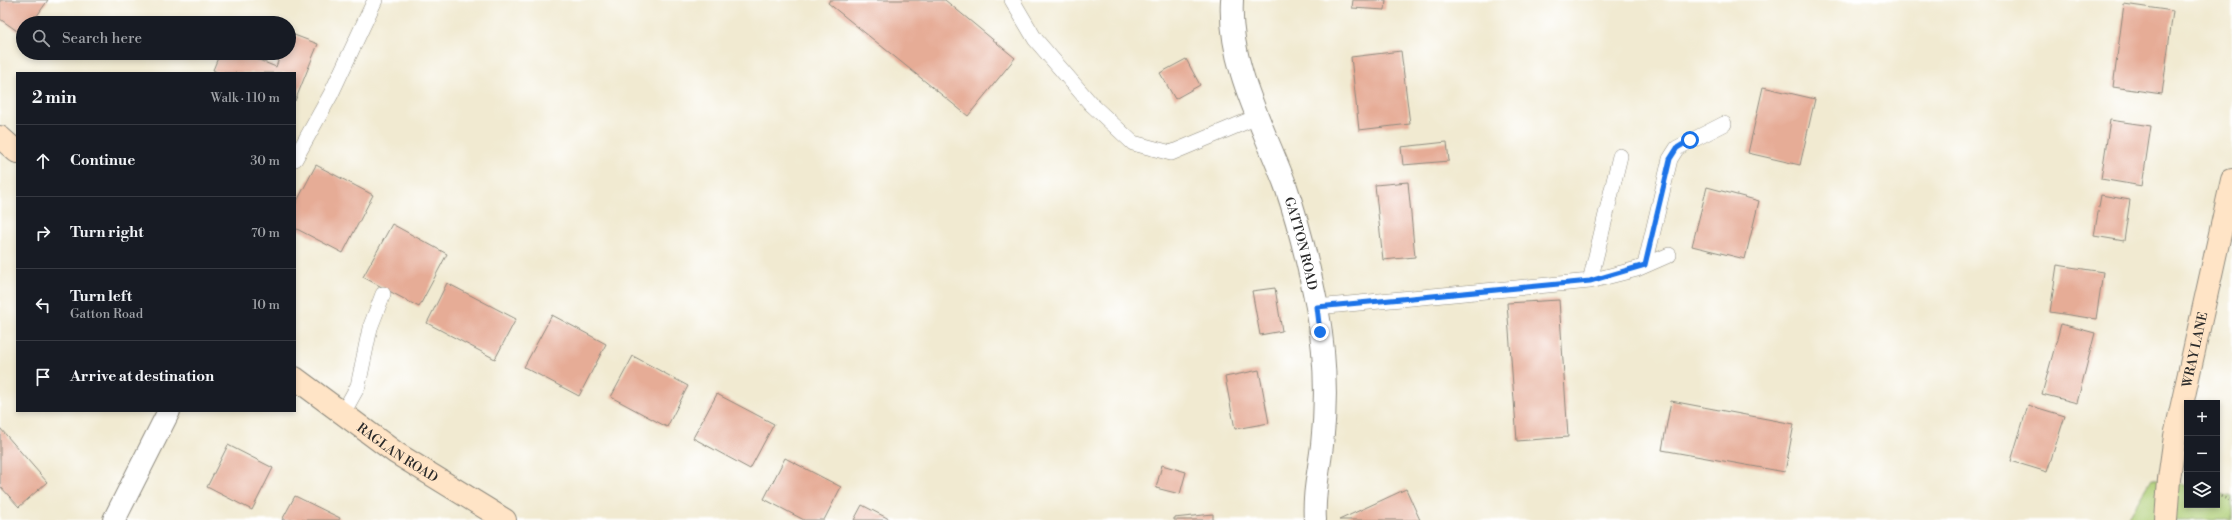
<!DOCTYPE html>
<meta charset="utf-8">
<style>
body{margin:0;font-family:"Libre Bodoni",serif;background:#20242c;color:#f1f3f6}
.controls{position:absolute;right:12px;bottom:12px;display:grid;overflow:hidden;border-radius:0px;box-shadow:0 2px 6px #0003}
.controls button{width:36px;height:36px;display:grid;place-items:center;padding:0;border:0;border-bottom:1px solid #363941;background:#171b24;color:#f1f3f6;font:20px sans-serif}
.stop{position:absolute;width:12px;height:12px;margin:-9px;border:3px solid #1a73e8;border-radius:50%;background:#fff}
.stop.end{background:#1a73e8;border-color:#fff;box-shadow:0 1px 4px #0008}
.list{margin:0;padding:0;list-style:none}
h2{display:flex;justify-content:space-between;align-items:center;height:52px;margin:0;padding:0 16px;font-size:17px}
h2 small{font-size:13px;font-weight:400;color:#9ea1a6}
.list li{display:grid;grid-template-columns:26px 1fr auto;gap:12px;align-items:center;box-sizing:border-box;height:72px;padding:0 16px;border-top:1px solid #363941}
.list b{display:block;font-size:15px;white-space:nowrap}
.list p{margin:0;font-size:13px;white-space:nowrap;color:#9ea1a6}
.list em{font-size:13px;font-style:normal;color:#9ea1a6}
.icon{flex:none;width:22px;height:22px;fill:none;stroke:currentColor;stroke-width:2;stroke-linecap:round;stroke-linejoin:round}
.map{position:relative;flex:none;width:2232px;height:520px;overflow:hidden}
.search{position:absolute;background:#171b24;box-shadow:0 2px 6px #0003;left:16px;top:16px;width:280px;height:44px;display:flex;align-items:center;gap:10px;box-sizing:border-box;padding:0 14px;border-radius:22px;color:#9ea1a6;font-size:15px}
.panel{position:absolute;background:#171b24;box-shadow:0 2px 6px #0003;left:16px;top:72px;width:280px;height:340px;border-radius:0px}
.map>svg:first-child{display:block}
.green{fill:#aece76;stroke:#6c7c50}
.building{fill:#e6ac96}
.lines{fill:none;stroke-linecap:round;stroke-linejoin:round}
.lane-casing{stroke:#8e8a7e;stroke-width:16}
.street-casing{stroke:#8e8a7e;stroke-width:24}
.secondary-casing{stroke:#8e8a7e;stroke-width:24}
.path{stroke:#8e8a7e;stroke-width:2.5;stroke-dasharray:1 3;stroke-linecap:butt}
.lane{stroke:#fff;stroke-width:15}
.street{stroke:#fff;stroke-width:22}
.secondary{stroke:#ffe4c6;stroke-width:22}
.route{stroke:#1a73e8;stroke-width:5}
.labels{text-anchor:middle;stroke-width:4;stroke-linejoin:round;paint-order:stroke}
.street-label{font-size:13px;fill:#2b2b2b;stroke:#fff}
</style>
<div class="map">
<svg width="2232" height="520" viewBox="0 0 2232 520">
<rect width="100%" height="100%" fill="#fff"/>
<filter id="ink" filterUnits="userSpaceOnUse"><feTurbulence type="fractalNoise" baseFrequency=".025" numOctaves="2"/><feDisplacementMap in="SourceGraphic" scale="8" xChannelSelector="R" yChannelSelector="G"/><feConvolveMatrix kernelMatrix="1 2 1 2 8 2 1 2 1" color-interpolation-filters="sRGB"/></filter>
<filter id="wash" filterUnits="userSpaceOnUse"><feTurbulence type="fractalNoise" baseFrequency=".012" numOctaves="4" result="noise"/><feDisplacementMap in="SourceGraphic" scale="16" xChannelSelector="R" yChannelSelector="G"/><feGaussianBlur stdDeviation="0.9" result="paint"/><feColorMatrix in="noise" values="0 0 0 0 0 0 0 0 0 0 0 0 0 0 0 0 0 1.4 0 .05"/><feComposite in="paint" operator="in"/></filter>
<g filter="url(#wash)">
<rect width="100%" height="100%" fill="#f1ead1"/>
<!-- green -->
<path class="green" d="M2152,478L2187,486V505H2217V493L2232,497V520H2127Z"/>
<g id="blocks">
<!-- building -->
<path class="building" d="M0,0H48L32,23H23V35L0,19Z
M830,0H945L1015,58L968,116L828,3Z
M1353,0H1386L1385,10L1352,8Z
M2124,4L2173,11L2162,94L2113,87Z
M289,33L318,44L295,101V73H219L213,70L220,53H242L276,67L281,53H289Z
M1401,51L1410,124L1359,130L1351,57Z
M1186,59L1200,85L1175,99L1160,73Z
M1763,87L1815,99L1800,165L1748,153Z
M2110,120L2151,126L2142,186L2101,179Z
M1447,142L1449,161L1403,165L1401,147Z
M316,165L373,195L343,253L295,228V205Z
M1408,182L1415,257L1383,260L1375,185Z
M1707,187L1759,201L1745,259L1692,246Z
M2101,195L2130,200L2124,241L2094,236Z
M392,224L447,254L419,307L363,277Z
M2057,265L2103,272L2096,319L2050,312Z
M447,283L516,319L495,359L427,323Z
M1275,288L1282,331L1260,335L1252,291Z
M1559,300L1568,437L1517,441L1507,303Z
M552,315L606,344L579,396L524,367Z
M2061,324L2095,333L2077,403L2042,394Z
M633,356L688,386L667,427L611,397Z
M1259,370L1269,423L1235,429L1225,377Z
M717,394L774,424L750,469L693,438Z
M1671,401L1794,424L1785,472L1662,450Z
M2028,405L2065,416L2047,472L2011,461Z
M0,428L47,482L19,507L0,486Z
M228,445L273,468L252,510L207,487Z
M785,458L841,487L824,520H804L764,499Z
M1162,465L1186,472L1180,494L1156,488Z
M1406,489L1420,520H1339Z
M295,496L340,518L339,520H282Z
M862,505L891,520H854Z
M1213,514V520H1174V518Z"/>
</g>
</g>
<g filter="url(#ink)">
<use href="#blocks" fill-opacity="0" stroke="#8e8a7e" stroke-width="1"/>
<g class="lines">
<defs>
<path id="lane" d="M1012,0L1035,39L1091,104L1133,143L1171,153L1257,117
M295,159L331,94L375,0
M1645,265L1670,159L1677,148L1724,124
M1590,281L1637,269L1669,255
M1317,307L1590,281L1620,156
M343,413L358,386L370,328L383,294"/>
<g id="street">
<path id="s1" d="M1232,0C1228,66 1264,127 1286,187C1299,225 1309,267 1317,307C1325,351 1327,401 1322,445C1319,471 1313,495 1315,520"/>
<path d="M114,520L169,411"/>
</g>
<g id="secondary">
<path d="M0,137L17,152"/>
<path id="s2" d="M295,378L396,453L505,520"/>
<path id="s3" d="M2166,520L2169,479L2175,436L2232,180"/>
</g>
</defs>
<!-- lane casing -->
<use href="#lane" class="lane-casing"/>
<!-- street casing -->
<use href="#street" class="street-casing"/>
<!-- secondary casing -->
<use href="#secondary" class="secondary-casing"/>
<!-- path -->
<path class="path" d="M2217,495L2232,501"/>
<!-- lane -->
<use href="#lane" class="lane"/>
<!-- street -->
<use href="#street" class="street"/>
<!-- secondary -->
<use href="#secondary" class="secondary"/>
</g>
</g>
<g class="lines" filter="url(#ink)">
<!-- route -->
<path class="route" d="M1320,332L1317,307L1590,281L1645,265L1670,159L1677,148L1690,140"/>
</g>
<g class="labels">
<!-- street labels -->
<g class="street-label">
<text dy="5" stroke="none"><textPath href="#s1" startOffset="255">GATTON ROAD</textPath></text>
<text dy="5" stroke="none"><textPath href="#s3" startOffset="173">WRAY LANE</textPath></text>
<text dy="5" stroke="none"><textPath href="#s2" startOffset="127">RAGLAN ROAD</textPath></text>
</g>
</g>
</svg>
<div class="controls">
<button>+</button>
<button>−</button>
<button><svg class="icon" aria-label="layers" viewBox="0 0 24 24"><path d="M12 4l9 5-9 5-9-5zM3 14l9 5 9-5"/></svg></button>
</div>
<div class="stop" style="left:1690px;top:140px"></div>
<div class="stop end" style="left:1320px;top:332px"></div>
<div class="search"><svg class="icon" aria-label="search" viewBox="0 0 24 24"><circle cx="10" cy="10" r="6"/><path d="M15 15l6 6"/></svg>Search here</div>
<section class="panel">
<h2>2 min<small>Walk · 110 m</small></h2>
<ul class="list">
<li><svg class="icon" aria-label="ahead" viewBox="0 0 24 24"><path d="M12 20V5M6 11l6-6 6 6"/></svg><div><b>Continue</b></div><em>30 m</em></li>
<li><svg class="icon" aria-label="right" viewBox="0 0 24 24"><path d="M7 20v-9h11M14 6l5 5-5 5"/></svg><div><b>Turn right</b></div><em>70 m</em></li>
<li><svg class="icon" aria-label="left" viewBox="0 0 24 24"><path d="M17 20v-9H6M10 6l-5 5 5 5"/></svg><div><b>Turn left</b><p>Gatton Road</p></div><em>10 m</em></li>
<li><svg class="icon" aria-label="arrive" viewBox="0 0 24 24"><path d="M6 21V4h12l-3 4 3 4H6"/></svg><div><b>Arrive at destination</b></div></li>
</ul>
</section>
</div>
